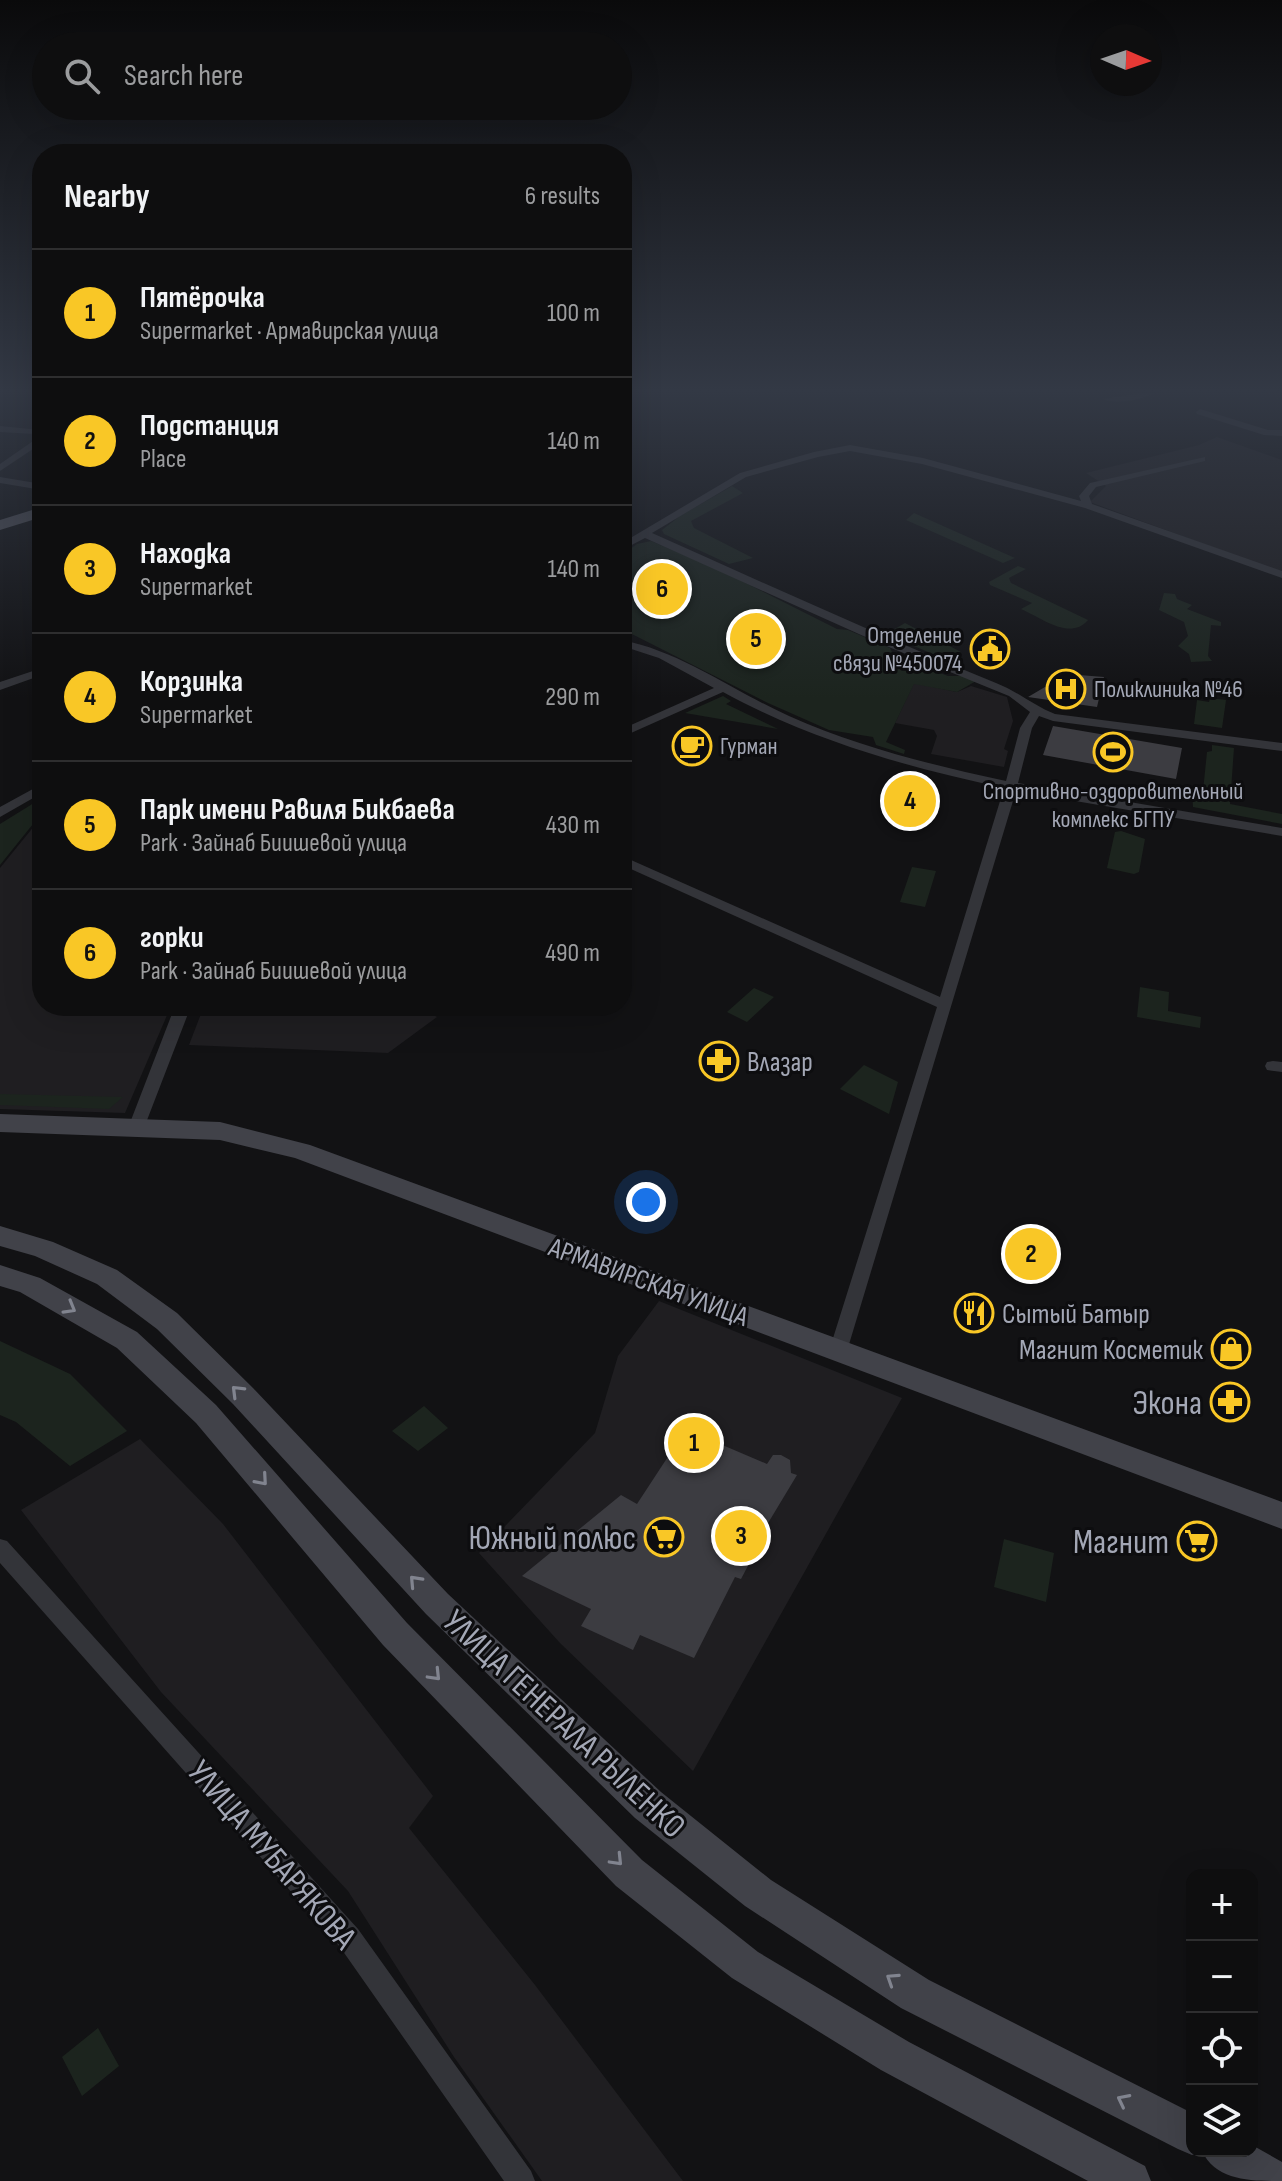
<!DOCTYPE html>
<meta charset="utf-8">
<style>
body{margin:0;font-family:"Sofia Sans Condensed",sans-serif;background:#1c1c1d;color:#f1f3f6}
.controls{position:absolute;right:24px;bottom:24px;display:grid;overflow:hidden;border-radius:16px;box-shadow:0 8px 32px #0002}
.controls button{width:72px;height:72px;display:grid;place-items:center;padding:0;border:0;border-bottom:2px solid #2e2e2f;background:#0e0e0f;color:#f1f3f6;font:40px sans-serif}
.compass{position:absolute;left:1090px;top:24px;width:72px;height:72px;border-radius:50%;background:#0e0e0f;box-shadow:0 8px 32px #0002;rotate:92deg}
.you{position:absolute;left:646px;top:1202px;width:28px;height:28px;margin:-20px;border:6px solid #fff;border-radius:50%;background:#1a73e8;box-shadow:0 0 0 12px #1a73e833}
.badge{display:grid;place-items:center;width:52px;height:52px;border-radius:50%;background:#f9c726;color:#111;font-size:26px;font-weight:700}
.pin{position:absolute;translate:-50% -50%;border:4px solid #fff;box-shadow:0 2px 8px #0006}
.list{margin:0;padding:0;list-style:none}
h2{display:flex;justify-content:space-between;align-items:center;height:104px;margin:0;padding:0 32px;font-size:34px}
h2 small{font-size:26px;font-weight:400;color:#9b9c9e}
.list li{display:grid;grid-template-columns:52px 1fr auto;gap:24px;align-items:center;box-sizing:border-box;height:128px;padding:0 32px;border-top:2px solid #2e2e2f}
.list b{display:block;font-size:30px;white-space:nowrap}
.list p{margin:0;font-size:26px;white-space:nowrap;color:#9b9c9e}
.list em{font-size:26px;font-style:normal;color:#9b9c9e}
.icon{flex:none;width:44px;height:44px;fill:none;stroke:currentColor;stroke-width:2;stroke-linecap:round;stroke-linejoin:round}
.map{position:relative;flex:none;width:1282px;height:2181px;overflow:hidden}
.search{position:absolute;background:#0e0e0f;box-shadow:0 8px 32px #0002;left:32px;top:32px;width:600px;height:88px;display:flex;align-items:center;gap:20px;box-sizing:border-box;padding:0 28px;border-radius:44px;color:#9b9c9e;font-size:30px}
.panel{position:absolute;background:#0e0e0f;box-shadow:0 8px 32px #0002;left:32px;top:144px;width:600px;height:872px;border-radius:32px}
.map>svg:first-child{display:block}
.built{fill:#1f1e21}
.green{fill:#1c241e}
.building{fill:#3c3c41}
.lines{fill:none;stroke-linecap:round;stroke-linejoin:round}
.street{fill:#333439;fill-rule:evenodd}
.secondary{fill:#414249;fill-rule:evenodd}
.primary{fill:#4f5058;fill-rule:evenodd}
.oneway{stroke:#81848f}
.labels{text-anchor:middle;stroke-width:6;stroke-linejoin:round;paint-order:stroke}
.far-poi-label{font-size:24px;fill:#a3a7b5;stroke:#0d0d0f;text-anchor:start}
.poi-label{font-size:28px;fill:#a3a7b5;stroke:#0d0d0f;text-anchor:start}
.street-label{font-size:28px;fill:#a3a7b5;stroke:#0d0d0f}
.near-poi-label{font-size:34px;fill:#a3a7b5;stroke:#0d0d0f;text-anchor:end}
.near-street-label{font-size:34px;fill:#a3a7b5;stroke:#0d0d0f}
</style>
<div class="map">
<svg width="1282" height="2181" viewBox="0 0 1282 2181">
<rect width="100%" height="100%" fill="#121214"/>
<!-- built -->
<path class="built" d="M1217,437L1282,460V573L1090,502L1106,486L1086,473L1199,445Z
M914,683L957,692L971,686L1007,697L1013,721L1004,749L1008,751L1004,767L931,754L937,736L934,730L895,723Z
M42,823V1006H171L125,1113L0,1109V868L35,825Z
M204,1006H418L437,1017L388,1053L189,1045Z
M659,1301L902,1398L693,1771L560,1643L479,1553L595,1433L618,1356Z
M140,1439L223,1524L433,1796L409,1828L535,1985L683,2181H542L454,2057L348,1891L161,1692L21,1510Z"/>
<!-- green -->
<path class="green" d="M732,486L743,493L691,521L694,528L753,558L729,564L664,534L662,530L680,516Z
M914,513L1015,558L1003,563L906,520Z
M651,541L722,571L837,629L848,630L890,648L893,654L948,676H965L976,681L957,692L914,684L886,742L905,750L904,754L876,745L873,737L829,730L768,703L622,629V555L637,544Z
M1018,566L1026,569L1009,578L1011,583L1088,620C1070,641 1042,618 1021,609L1032,603L990,585L989,582Z
M1164,593L1175,594L1177,599L1192,605L1187,609L1221,622V626L1211,625L1208,656L1212,661L1191,662L1189,654L1178,646L1188,636L1184,622L1159,610Z
M905,623L961,652L942,658L886,634Z
M723,696L731,701L726,704L778,729L685,713Z
M1210,698L1226,700L1222,728L1194,724L1197,700L1209,702Z
M1212,745L1234,748L1230,804L1282,814V824L1193,807L1192,790L1203,791L1207,752L1212,751Z
M42,798V822L33,824L0,865V824Z
M1121,831L1145,839L1139,872L1134,874L1107,868L1115,832Z
M912,867L936,871L925,907L900,902Z
M1140,987L1169,992L1168,1011L1201,1017L1200,1028L1137,1017Z
M754,988L774,997L747,1022L727,1012Z
M864,1065L898,1082L889,1114L840,1089Z
M0,1094L123,1097L109,1109L0,1105Z
M0,1341L70,1374L127,1431L70,1466L16,1422L0,1415Z
M424,1406L448,1428L418,1451L392,1431Z
M1004,1539L1054,1553L1046,1602L994,1587Z
M98,2028L119,2066L82,2096L62,2057Z"/>
<!-- building -->
<path class="building" d="M1067,674L1104,677L1097,707L1028,697Z
M1053,726L1182,748L1176,779L1043,755Z
M1013,1239L1053,1249L1049,1270L1009,1260Z
M686,1424L705,1429L713,1441L767,1464L773,1455H781L790,1460L791,1473L797,1475L747,1558L751,1560L741,1579L735,1577L694,1658L640,1635L633,1650L581,1626L591,1609L522,1576L621,1495L637,1504L673,1449L669,1444L672,1434Z"/>
<g class="lines">
<!-- street -->
<path class="street" d="M1142,393H1154C1141,400 1116,405 1103,399Z
M1200,409L1268,430H1282V436L1264,435L1197,414L1196,412Z
M0,426L40,430L42,443L0,471V464L36,439L34,434L0,432Z
M850,445L923,458L1081,501L1079,496L1090,483L1205,457V461L1096,487L1089,496L1092,504L1282,571V578L1085,508L922,464L850,451L818,457L746,477L652,533C766,584 880,636 996,683C1017,691 1034,706 1055,714L1282,743V751L1053,721L1039,716L1032,728L1018,783L1282,828V836L1016,791L847,1351L845,1356L838,1359L831,1356L829,1351L937,1007L622,865V856L940,997L1004,788C906,767 811,740 723,692L622,737V729L714,688L659,658L622,646V640C682,652 733,691 789,716C858,747 932,765 1006,781L1020,728L1030,712L1009,696L879,643L645,538L622,550V543L740,473L814,452Z
M0,477L42,484V490L0,483Z
M42,668V675L0,690V682Z
M42,784V793L0,817V807Z
M175,1006H191L144,1128L136,1134L130,1132L128,1128Z
M1273,1061L1282,1062V1072L1267,1070L1265,1066L1267,1062Z
M0,1539L7,1541L358,1929L531,2171L535,2181H504L340,1947L0,1563Z"/>
<!-- secondary -->
<path class="secondary" d="M0,1114L220,1122L310,1145L1282,1502V1529L295,1158L220,1140L0,1132Z
M0,1226L53,1242L117,1270L177,1313L253,1388L448,1594L661,1792L771,1880L929,1980L1192,2113V2151H1252V2145L1282,2162V2181C1251,2181 1216,2181 1202,2151L1192,2155L1178,2149L901,2008L745,1906L635,1818L426,1614L233,1404L157,1329L97,1284L35,1256L0,1246Z
M0,1265L40,1278L137,1332L216,1405L407,1623L642,1860L758,1952L909,2042L1145,2166L1151,2181H1088L881,2070L732,1978L616,1886L383,1645L196,1423L117,1348L20,1292L0,1286Z"/>
<!-- primary -->
<path class="primary" d="M42,507V517L0,530V520Z"/>
</g>
<!-- one-way arrows -->
<defs><path id="oneway-chevron" d="M-2-3.5L2.5 0L-2 3.5" fill="none" stroke-width="1.6" stroke-linecap="round" stroke-linejoin="round" transform="scale(2)"/></defs>
<g class="oneway">
<use href="#oneway-chevron" transform="translate(70 1308) rotate(30)"/>
<use href="#oneway-chevron" transform="translate(237 1391) rotate(-135)"/>
<use href="#oneway-chevron" transform="translate(262 1480) rotate(49)"/>
<use href="#oneway-chevron" transform="translate(415 1581) rotate(-133)"/>
<use href="#oneway-chevron" transform="translate(435 1675) rotate(46)"/>
<use href="#oneway-chevron" transform="translate(617 1860) rotate(46)"/>
<use href="#oneway-chevron" transform="translate(892 1979) rotate(-147)"/>
<use href="#oneway-chevron" transform="translate(1123 2100) rotate(-153)"/>
</g>
<!-- sky -->
<linearGradient id="sky" x2="0" y2="1"><stop stop-color="#0a0a0b"/><stop offset="0.56" stop-color="#333945"/><stop offset="1" stop-color="#333945" stop-opacity="0"/></linearGradient>
<rect width="1282" height="698" fill="url(#sky)"/>
<!-- icons -->
<defs>
<symbol id="civic-ring" viewBox="-11 -11 22 22"><circle r="9.5" fill="#0d0d0f" stroke="#f9c726" stroke-width="1.5"/><path d="M-.6-6.5H3V-4.5H.6V-3L4-1V1h2V6H-6V1h2V-1L-.6-3ZM-1.2 2.5V6h2.4V2.5Z" fill="#f9c726"/></symbol>
<symbol id="hospital-ring" viewBox="-11 -11 22 22"><circle r="9.5" fill="#0d0d0f" stroke="#f9c726" stroke-width="1.5"/><path d="M-5-5h3v3.5h4V-5h3V5h-3V1.5h-4V5h-3Z" fill="#f9c726"/></symbol>
<symbol id="cafe-ring" viewBox="-11 -11 22 22"><circle r="9.5" fill="#0d0d0f" stroke="#f9c726" stroke-width="1.5"/><path d="M-5.5-4.5H6V0H3Q3 3.5 0 3.5H-2.5Q-5.5 3.5-5.5 0ZM3-3.2v2h1.7v-2ZM-6 4.5H4V6H-6Z" fill="#f9c726"/></symbol>
<symbol id="stadium-ring" viewBox="-11 -11 22 22"><circle r="9.5" fill="#0d0d0f" stroke="#f9c726" stroke-width="1.5"/><path d="M0-5a6.5 5 0 1 0 0 10a6.5 5 0 1 0 0-10ZM-3.5-1.8h7v3.6h-7Z" fill="#f9c726"/></symbol>
<symbol id="pharmacy-ring" viewBox="-11 -11 22 22"><circle r="9.5" fill="#0d0d0f" stroke="#f9c726" stroke-width="1.5"/><path d="M-2-6h4v4h4v4h-4v4h-4v-4h-4v-4h4Z" fill="#f9c726"/></symbol>
<symbol id="restaurant-ring" viewBox="-11 -11 22 22"><circle r="9.5" fill="#0d0d0f" stroke="#f9c726" stroke-width="1.5"/><path d="M-5-6h1v4h1v-4h1v4h1v-4h1v5L-1.5 .5V6h-2V.5L-5-1ZM5-6V6H3V1.5H1.5Q1.5-4 5-6Z" fill="#f9c726"/></symbol>
<symbol id="shop-ring" viewBox="-11 -11 22 22"><circle r="9.5" fill="#0d0d0f" stroke="#f9c726" stroke-width="1.5"/><path d="M-5-2.5h2.3a2.7 3.5 0 0 1 5.4 0H5L5.5 6h-11ZM-1.5-2.5h3a1.5 2.3 0 0 0-3 0Z" fill="#f9c726"/></symbol>
<symbol id="supermarket-ring" viewBox="-11 -11 22 22"><circle r="9.5" fill="#0d0d0f" stroke="#f9c726" stroke-width="1.5"/><path d="M-6-5.5h2.5l.6 2H6L4.5 2H-2.5L-4.4-4H-6ZM-1.5 3.2a1.3 1.3 0 1 0 .1 0ZM3 3.2a1.3 1.3 0 1 0 .1 0Z" fill="#f9c726"/></symbol>
</defs>
<g fill-rule="evenodd">
<use href="#civic-ring" x="968" y="627" width="44" height="44"/>
<use href="#hospital-ring" x="1044" y="667" width="44" height="44"/>
<use href="#cafe-ring" x="670" y="724" width="44" height="44"/>
<use href="#stadium-ring" x="1091" y="730" width="44" height="44"/>
<use href="#pharmacy-ring" x="697" y="1039" width="44" height="44"/>
<use href="#restaurant-ring" x="952" y="1291" width="44" height="44"/>
<use href="#shop-ring" x="1209" y="1327" width="44" height="44"/>
<use href="#pharmacy-ring" x="1208" y="1380" width="44" height="44"/>
<use href="#supermarket-ring" x="642" y="1515" width="44" height="44"/>
<use href="#supermarket-ring" x="1175" y="1519" width="44" height="44"/>
</g>
<g class="labels">
<!-- far-poi labels -->
<g class="far-poi-label">
<text x="962" y="643" text-anchor="end">Отделение<tspan x="962" dy="28">связи №450074</tspan></text>
<text x="1094" y="697">Поликлиника №46</text>
<text x="720" y="754">Гурман</text>
<text x="1113" y="799" text-anchor="middle">Спортивно-оздоровительный<tspan x="1113" dy="28">комплекс БГПУ</tspan></text>
</g>
<!-- poi labels -->
<g class="poi-label">
<text x="747" y="1071">Влазар</text>
<text x="1002" y="1323">Сытый Батыр</text>
<text x="1203" y="1359" text-anchor="end">Магнит Косметик</text>
</g>
<!-- street labels -->
<g class="street-label">
<text transform="translate(649 1281) rotate(20)" y="10">АРМАВИРСКАЯ УЛИЦА</text>
</g>
<!-- near-poi labels -->
<g class="near-poi-label">
<text x="1202" y="1414">Экона</text>
<text x="636" y="1549">Южный полюс</text>
<text x="1169" y="1553">Магнит</text>
</g>
<!-- near-street labels -->
<g class="near-street-label">
<text transform="translate(565 1723) rotate(43)" y="12">УЛИЦА ГЕНЕРАЛА РЫЛЕНКО</text>
<text transform="translate(273 1854) rotate(49)" y="12">УЛИЦА МУБАРЯКОВА</text>
</g>
</g>
</svg>
<div class="controls">
<button>+</button>
<button>−</button>
<button><svg class="icon" aria-label="locate" viewBox="0 0 24 24"><circle cx="12" cy="12" r="6"/><path d="M12 2v4M12 18v4M2 12h4M18 12h4"/></svg></button>
<button><svg class="icon" aria-label="layers" viewBox="0 0 24 24"><path d="M12 4l9 5-9 5-9-5zM3 14l9 5 9-5"/></svg></button>
</div>
<svg class="compass" viewBox="-18 -18 36 36"><path d="M0-13l5 13h-10z" fill="#e53935"/><path d="M0 13l5-13h-10z" fill="#9b9c9e"/></svg>
<div class="you"></div>
<div class="pin badge" style="left:694px;top:1443px">1</div>
<div class="pin badge" style="left:1031px;top:1254px">2</div>
<div class="pin badge" style="left:741px;top:1536px">3</div>
<div class="pin badge" style="left:910px;top:801px">4</div>
<div class="pin badge" style="left:756px;top:639px">5</div>
<div class="pin badge" style="left:662px;top:589px">6</div>
<div class="search"><svg class="icon" aria-label="search" viewBox="0 0 24 24"><circle cx="10" cy="10" r="6"/><path d="M15 15l6 6"/></svg>Search here</div>
<section class="panel">
<h2>Nearby<small>6 results</small></h2>
<ul class="list">
<li><span class="badge">1</span><div><b>Пятёрочка</b><p>Supermarket · Армавирская улица</p></div><em>100 m</em></li>
<li><span class="badge">2</span><div><b>Подстанция</b><p>Place</p></div><em>140 m</em></li>
<li><span class="badge">3</span><div><b>Находка</b><p>Supermarket</p></div><em>140 m</em></li>
<li><span class="badge">4</span><div><b>Корзинка</b><p>Supermarket</p></div><em>290 m</em></li>
<li><span class="badge">5</span><div><b>Парк имени Равиля Бикбаева</b><p>Park · Зайнаб Биишевой улица</p></div><em>430 m</em></li>
<li><span class="badge">6</span><div><b>горки</b><p>Park · Зайнаб Биишевой улица</p></div><em>490 m</em></li>
</ul>
</section>
</div>
